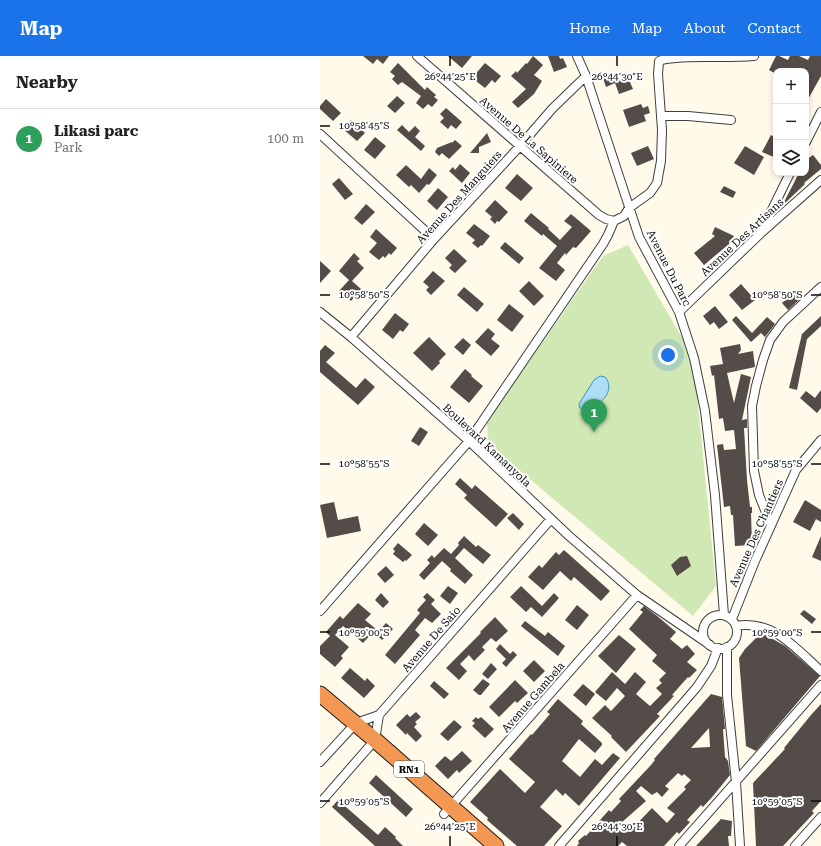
<!DOCTYPE html>
<meta charset="utf-8">
<style>
body{margin:0;font-family:"Roboto Serif",serif;background:#f6f6f6;color:#222}
.controls{position:absolute;right:12px;top:12px;display:grid;overflow:hidden;border-radius:8px;box-shadow:0 2px 6px #0003}
.controls button{width:36px;height:36px;display:grid;place-items:center;padding:0;border:0;border-bottom:1px solid #e0e0e0;background:#fff;color:#222;font:20px sans-serif}
.you{position:absolute;left:348px;top:299px;width:14px;height:14px;margin:-10px;border:3px solid #fff;border-radius:50%;background:#1a73e8;box-shadow:0 0 0 6px #1a73e833}
.badge{display:grid;place-items:center;width:26px;height:26px;border-radius:50%;background:#1a73e8;color:#fff;font-size:13px;font-weight:700}
.pin{position:absolute;translate:-50% -33px;filter:drop-shadow(0 1px 2px #0008)}
.pin::after{content:'';position:absolute;top:21px;width:14px;height:12px;background:inherit;clip-path:polygon(0 0,100% 0,50% 100%)}
.list{margin:0;padding:0;list-style:none}
h2{display:flex;justify-content:space-between;align-items:center;height:52px;margin:0;padding:0 16px;font-size:17px}
h2 small{font-size:13px;font-weight:400;color:#767676}
.list li{display:grid;grid-template-columns:26px 1fr auto;gap:12px;align-items:center;box-sizing:border-box;height:60px;padding:0 16px;border-top:1px solid #e0e0e0}
.list b{display:block;font-size:15px;white-space:nowrap}
.list p{margin:0;font-size:13px;white-space:nowrap;color:#767676}
.list em{font-size:13px;font-style:normal;color:#767676}
.icon{flex:none;width:22px;height:22px;fill:none;stroke:currentColor;stroke-width:2;stroke-linecap:round;stroke-linejoin:round}
.map{position:relative;flex:none;width:501px;height:790px;overflow:hidden}
header{display:flex;align-items:center;gap:24px;box-sizing:border-box;height:56px;padding:0 20px;background:#1a73e8;color:#fff}
header strong{font-size:19px}
nav{display:flex;gap:22px;margin-inline-start:auto;font-size:14px}
main{display:flex}
aside{flex:1;background:#fff}
.map>svg:first-child{display:block}
.green{fill:#d0e8b4}
.water{fill:#afddf5;stroke:#3694cb}
.building{fill:#534c48;fill-rule:evenodd}
.lines{fill:none;stroke-linecap:round;stroke-linejoin:round}
.street-casing{stroke:#3e3e3e;stroke-width:10}
.highway-casing{stroke:#1c1c1c;stroke-width:17}
.street{stroke:#fff;stroke-width:8}
.highway{stroke:#f39853;stroke-width:15}
.ticks{fill:none;stroke:#0b0b0b;stroke-width:1.5}
.labels{text-anchor:middle;stroke-width:4;stroke-linejoin:round;paint-order:stroke}
.shield{fill:#fff;stroke:#545454;stroke-width:1}
.shield-label{font-size:10px;font-weight:bold;fill:#0b0b0b}
.street-label{font-size:11px;fill:#0b0b0b;stroke:#fff}
.ticks-label{font-size:10px;text-anchor:middle;fill:#0b0b0b;stroke:#fff;stroke-width:4;stroke-linejoin:round;paint-order:stroke}
</style>
<header>
<strong>Map</strong>
<nav><a>Home</a><a>Map</a><a>About</a><a>Contact</a></nav>
</header>
<main>
<aside>
<h2>Nearby<small></small></h2>
<ul class="list">
<li><span class="badge" style="background:#2e9e5b">1</span><div><b>Likasi parc</b><p>Park</p></div><em>100 m</em></li>
</ul>
</aside>
<div class="map">
<svg width="501" height="790" viewBox="0 0 501 790">
<rect width="100%" height="100%" fill="#fffae9"/>
<!-- green -->
<path class="green" d="M308,189L373,300L396,530L373,560L168,388L167,364L184,341L283,200Z"/>
<!-- water -->
<path class="water" d="M280,320L285,321C295,333 284,346 271,352C269,353 265,353 262,353L260,352L259,348L274,324Z"/>
<!-- building -->
<path class="building" d="M43,0H69L63,8L57,3L53,8Z
M128,0H152L142,12Z
M213,0L223,9L214,19L222,25L214,38L198,52L192,46L206,33L191,20L196,15L197,17L206,7L207,8Z
M228,0H239L240,3L243,2L247,11L234,16Z
M456,0H459L468,4L470,0H479L488,4L490,0H501V20L486,47V15H456V18L449,14Z
M78,7L105,34L107,31L116,39L114,41L118,44L112,51L108,48L103,53L96,47L101,40L82,26L78,29L72,23L75,20L70,16Z
M165,7L181,20L175,27L172,24L165,32L152,22Z
M288,17L290,22L306,17L313,33L299,38L295,27L286,31L282,19Z
M77,40L85,47L75,57L67,50Z
M6,43L21,57L13,65L0,53V50Z
M321,48L323,52L328,50L330,57L324,59L326,65L309,71L303,54Z
M126,52L142,66L136,73L131,69L128,73L120,66L124,62L120,58Z
M31,64L45,77L37,85L23,73Z
M82,69L89,76L95,70L100,75L95,81L105,90L101,95L77,74Z
M167,77L171,86L159,91V97H150Z
M451,79L456,82V102L442,96Z
M55,81L66,90L55,103L44,94Z
M135,84L142,90L129,103L122,97L119,100L115,96L117,92L132,86V87Z
M328,90L334,103L317,110L311,97Z
M425,90L444,101L434,119L414,107Z
M493,99L501,109V113L484,127L485,128L464,148H463L479,117H486V104Z
M140,108L150,117L142,127L129,115L133,111L135,114Z
M86,109L101,123L109,112L117,119L109,129L107,128L99,137L91,129L89,131L76,119Z
M197,118L213,132L201,145L185,132Z
M19,122L33,138L25,144L12,128Z
M404,130L416,136L413,142L400,136Z
M118,132L128,141L117,154L107,145Z
M175,144L188,156L179,166L177,165L175,168L170,163L172,161L165,155Z
M46,148L55,156L42,169L34,162Z
M211,157L229,172L228,173L240,184L252,171L244,165L251,158L271,175L256,192L253,191L246,199L245,197L237,207L245,214L236,225L219,212L237,190L223,178L222,180L204,165Z
M154,168L170,180L162,190L161,189L158,192L152,187L155,184L146,177Z
M395,171L414,180L409,188L384,209L374,197L395,180L392,178Z
M56,173L77,192L71,199L69,197L65,202L63,200L59,204L49,196L57,187L50,181Z
M185,186L204,202L199,208L180,192Z
M134,193L147,205L135,217L129,212L132,209L125,202Z
M34,197L40,203L37,205L44,212L32,225L41,233L31,245L19,235L29,224L19,215Z
M0,205L11,215L0,227Z
M113,215L125,225L111,239L106,234L109,231L103,226Z
M209,225L224,240L214,250L199,235Z
M421,228L435,244L422,254L409,239Z
M144,231L164,248L157,256L137,239Z
M476,234L483,240L468,254L462,247Z
M189,248L204,260L192,276L177,264Z
M395,250L408,266L399,273L394,266L390,269L383,260Z
M75,257L89,268L83,276L80,274L73,283L62,274Z
M416,260L432,277L447,261L455,268L445,281L441,277L431,286L412,264Z
M501,260V270L487,283L477,334L469,332L482,278Z
M168,272L175,278L171,283L180,290L171,300L155,286Z
M109,281L126,298L119,305L120,307L112,315L93,297Z
M143,282L151,289L143,299L134,291Z
M420,288L421,294L418,298L433,295L435,311L407,317L414,347L421,318L431,321L422,364L427,363V372H424L427,424L430,451H432V457H431L432,489L415,490L413,459H411L410,450L404,451L397,389L403,388L404,394L416,393L414,374L405,375L403,362L399,363L394,319L392,320L390,310L403,308L400,292Z
M5,289L15,297L6,306L36,332L45,322L55,331L38,349L0,316V295Z
M145,313L152,319L151,320L163,330L149,347L130,331Z
M501,334V352L497,357L480,342L486,335L495,342Z
M100,371L108,376L99,390L91,385Z
M140,422L152,433L155,429L188,458L176,471L144,442L147,439L135,428Z
M485,444L501,454V466L496,463L490,475L473,466Z
M14,446L18,464L38,460L41,475L7,482L0,449Z
M193,457L204,468L199,474L187,462Z
M104,467L118,479L108,490L95,478Z
M144,480L156,491L158,489L171,499L163,508L144,492L135,502L153,519L145,528L130,515L131,513L122,505L104,524L99,519L110,507L107,504L112,499L114,502L124,492L131,498L139,489L138,487Z
M501,480V505L492,501Z
M78,487L92,499L86,505L85,504L83,506L73,498L75,495L73,493Z
M244,494L290,535L281,545L254,521L251,525L240,515L223,534L208,521L219,509L222,512L236,496L239,499Z
M367,500L371,510L357,520L351,509L360,501Z
M66,510L74,519L65,527L57,518Z
M128,530L138,537L130,548L120,540Z
M201,530L222,550L234,537L239,542L222,561L211,551L206,556L190,541Z
M61,537L69,546L63,552L55,544Z
M107,537L115,544L111,548L121,558L112,567L105,562L95,574L100,579L75,608L65,599L100,557L97,554L106,544L103,541Z
M38,547L51,558L45,564L56,573L43,587L23,570L15,579L29,591L21,600L23,602L15,611L0,598V590L10,580L6,576L20,560L23,563Z
M257,549L269,559L257,574L245,564Z
M324,550L336,559L356,576L350,583L362,593L367,589L375,598L367,606L377,614L369,622L368,621L352,639L354,640L337,658L340,660L306,696L291,681L292,680L272,662L285,649L291,655L305,640L297,632L286,645L275,636L292,616L305,628L315,616L326,626L316,638L330,650L342,638L336,632L342,627L339,624L346,617L332,605L337,599L309,573L323,556L320,554Z
M484,554L496,563L492,568L480,558Z
M175,561L188,575L176,586L171,582L162,591L165,594L154,605L149,599L140,608L147,615L139,624L126,612L161,577L160,576Z
M205,565L225,580L228,576L245,590L238,600L201,570Z
M66,567L73,573L62,584L56,578Z
M299,579L316,593L296,617L278,600Z
M446,579L465,590L500,620L436,695L426,690L419,602L425,593L437,581Z
M180,588L190,598L193,595L197,599L186,611L182,607L186,603L176,593Z
M214,604L225,615L214,626L203,615Z
M171,607L177,613L168,623L162,618Z
M30,612L45,625L47,622L55,630L44,642L21,622Z
M163,623L170,628L161,639H159L153,634Z
M195,624L208,637L197,647L195,645L179,661L169,651Z
M114,625L129,638L124,643L110,630Z
M263,628L275,638L266,650L253,639Z
M391,638L402,641L405,673H403L405,701L408,705L410,719L393,740L383,751L381,749L367,764L370,766L359,778L357,776L344,790H307L302,786L298,790H257L259,787L258,785L265,779L266,780L289,754L291,756L301,745L299,743L331,709L335,704L334,703ZM389,672L390,691L371,692ZM358,717L362,720L364,718L371,724L364,731L366,733L347,752L355,758L347,767L332,752L310,775L301,767L326,745L316,735L321,730L332,739L337,736L342,741L349,733L345,730Z
M238,643L263,665L261,668L282,687V689L275,697L259,683L242,705L260,721L275,703L282,709L293,697L300,702L259,750L245,737L243,740L236,733L220,751L242,770L224,790H197L167,764L168,762L150,746L180,713L205,737L215,726L189,703L211,678L212,679L230,658L227,656Z
M501,648V745L492,755L494,757L463,790H436L433,727L465,693L464,692L491,659Z
M96,656L101,661L95,666L97,668L94,671L102,680L96,686L87,677L86,679L76,669L87,658L90,661Z
M156,661L158,663L161,661L174,673L165,682L152,670L155,667L152,665Z
M134,664L142,671L128,685L120,678Z
M142,695L152,705L139,717L137,714L128,723L115,710L125,700L131,705Z
M56,719L93,753L86,761L49,727Z
M18,744L58,779L65,771L76,781L75,782L83,790H55L12,751Z
M401,763L412,765L411,780H408L409,790H376Z"/>
<g class="lines">
<defs>
<path id="street" d="M97,0L279,159L286,163L294,165L304,160L309,152L330,137L337,127L341,105L342,74L338,18L339,5C351,0 382,1 397,1C409,1 422,1 434,0
M257,0L266,20L319,181L359,256L374,302L385,355L395,439L404,559
M342,60H368L411,64
M0,78L114,183
M486,86L501,56
M443,172L470,117
M0,256L31,281L149,385L248,479L317,539L390,589
M359,256L441,177L501,124
M31,281L114,183L200,90L232,53L266,20
M451,469L439,439L434,415L432,350L436,330L443,304L450,284L463,266L501,231
M0,555L149,385L283,188L288,179L294,165
M383 576a17 17 0 1 1 34 0a17 17 0 1 1-34 0Z
M412,563L435,505L476,414L501,384
M416,570C453,563 476,593 501,615
M407,591V639L416,726L420,790
M0,706L36,667L59,659L231,463
M0,747L55,684L59,659
M124,758L317,539
M239,790L377,631L391,610L398,592
M359,790L501,629
M475,790L501,761"/>
<path id="highway" d="M0,638L55,684L176,790"/>
</defs>
<!-- street casing -->
<use href="#street" class="street-casing"/>
<!-- highway casing -->
<use href="#highway" class="highway-casing"/>
<!-- street -->
<use href="#street" class="street"/>
<!-- highway -->
<use href="#highway" class="highway"/>
</g>
<!-- ticks -->
<path class="ticks" d="M130,0V10M297,0V10M0,70H10M0,239H10M491,239H501M0,408H10M491,408H501M0,576H10M491,576H501M0,745H10M491,745H501M130,780V790M297,780V790"/>
<g class="labels">
<!-- shield labels -->
<rect class="shield" x="74" y="705" width="30" height="16" rx="3"/>
<g class="shield-label">
<text x="89" y="717">RN1</text>
</g>
<!-- street labels -->
<g class="street-label">
<text transform="translate(209 84) rotate(41)" y="4">Avenue De La Sapiniere</text>
<text transform="translate(139 141) rotate(-48)" y="4">Avenue Des Manguiers</text>
<text transform="translate(422 181) rotate(-43)" y="4">Avenue Des Artisans</text>
<text transform="translate(349 212) rotate(63)" y="4">Avenue Du Parc</text>
<text transform="translate(167 389) rotate(43)" y="4">Boulevard Kamanyola</text>
<text transform="translate(436 477) rotate(-66)" y="4">Avenue Des Chantiers</text>
<text transform="translate(111 583) rotate(-49)" y="4">Avenue De Saio</text>
<text transform="translate(213 641) rotate(-49)" y="4">Avenue Gambela</text>
</g>
</g>
<g class="ticks-label">
<text x="130" y="24">26°44'25"E</text>
<text x="297" y="24">26°44'30"E</text>
<text x="44" y="73">10°58'45"S</text>
<text x="44" y="242">10°58'50"S</text>
<text x="457" y="242">10°58'50"S</text>
<text x="44" y="411">10°58'55"S</text>
<text x="457" y="411">10°58'55"S</text>
<text x="44" y="580">10°59'00"S</text>
<text x="457" y="580">10°59'00"S</text>
<text x="44" y="749">10°59'05"S</text>
<text x="457" y="749">10°59'05"S</text>
<text x="130" y="774">26°44'25"E</text>
<text x="297" y="774">26°44'30"E</text>
</g>
</svg>
<div class="controls">
<button>+</button>
<button>−</button>
<button><svg class="icon" aria-label="layers" viewBox="0 0 24 24"><path d="M12 4l9 5-9 5-9-5zM3 14l9 5 9-5"/></svg></button>
</div>
<div class="you"></div>
<div class="pin badge" style="left:274px;top:376px;background:#2e9e5b">1</div>
</div>
</main>
